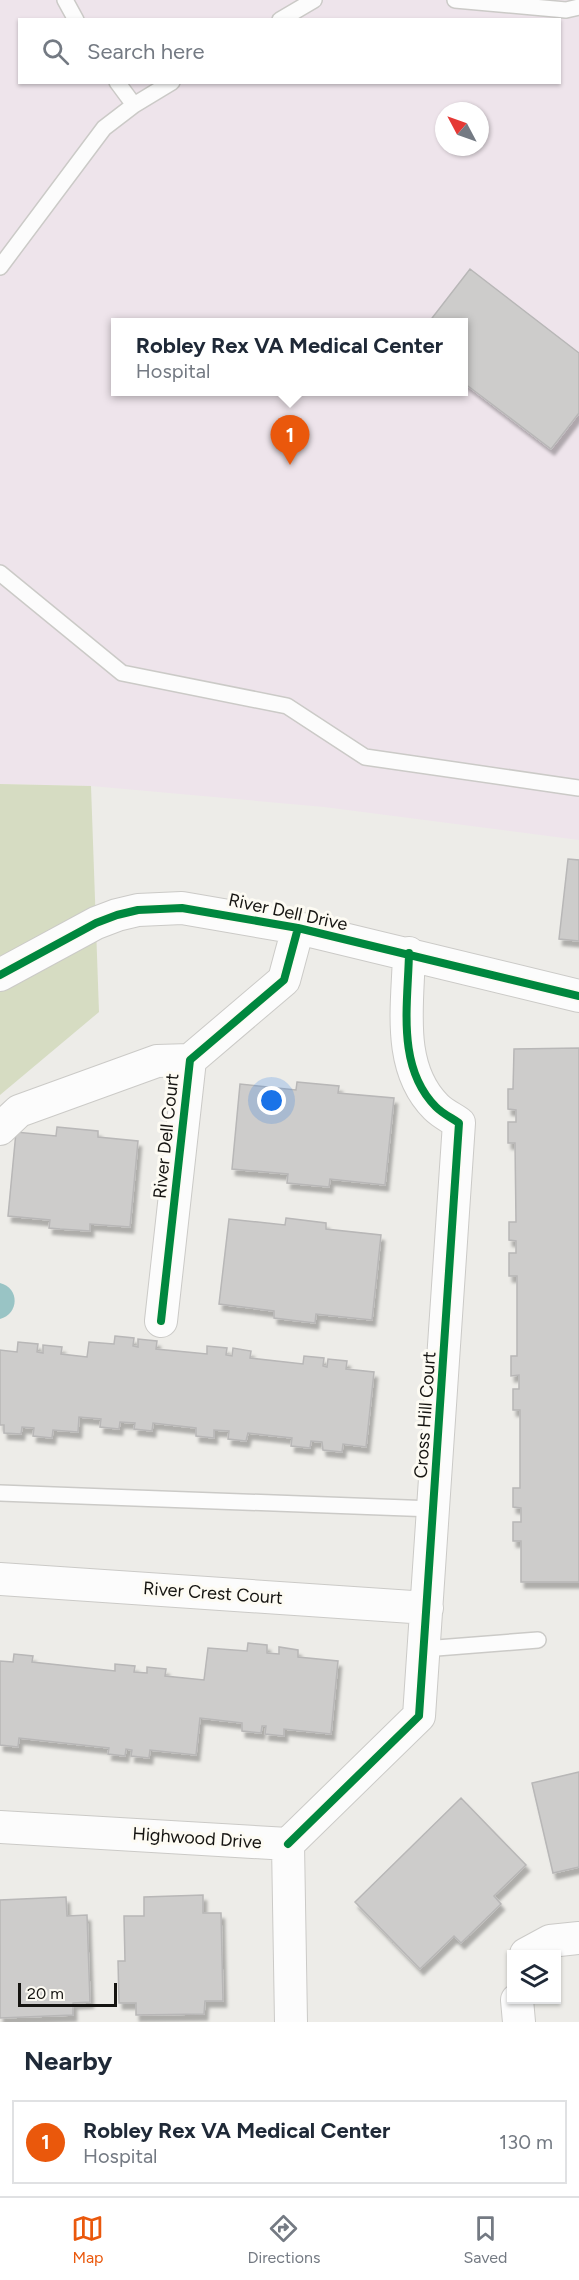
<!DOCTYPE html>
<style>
body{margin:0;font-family:Figtree,sans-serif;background:#f2f2f3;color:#1f2937}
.controls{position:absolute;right:18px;bottom:18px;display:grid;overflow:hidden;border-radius:0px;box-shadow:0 2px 4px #0004}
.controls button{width:54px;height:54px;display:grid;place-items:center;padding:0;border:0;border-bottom:2px solid #e0e1e3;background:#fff;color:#1f2937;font:30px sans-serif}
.compass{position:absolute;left:435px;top:102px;width:54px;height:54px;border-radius:50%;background:#fff;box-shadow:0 2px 4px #0004;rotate:311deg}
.scale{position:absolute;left:18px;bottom:15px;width:99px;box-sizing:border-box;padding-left:6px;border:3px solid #151411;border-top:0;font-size:16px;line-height:21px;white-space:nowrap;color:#151411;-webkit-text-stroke:4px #fdfbf3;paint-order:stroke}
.you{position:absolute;left:272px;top:1101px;width:21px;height:21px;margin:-15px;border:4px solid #fff;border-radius:50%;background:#1a73e8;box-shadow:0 0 0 9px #1a73e833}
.badge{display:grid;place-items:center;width:39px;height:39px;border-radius:50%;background:#ea580c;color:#fff;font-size:20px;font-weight:700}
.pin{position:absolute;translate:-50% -50px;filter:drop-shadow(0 2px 3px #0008)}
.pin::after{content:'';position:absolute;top:32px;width:21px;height:18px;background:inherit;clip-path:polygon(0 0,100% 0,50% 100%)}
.popup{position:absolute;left:111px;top:318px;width:357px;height:78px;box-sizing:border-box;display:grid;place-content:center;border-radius:0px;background:#fff;filter:drop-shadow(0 2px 4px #0005);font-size:20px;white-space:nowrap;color:#747a83}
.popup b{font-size:22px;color:#1f2937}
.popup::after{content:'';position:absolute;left:50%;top:100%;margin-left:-12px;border:12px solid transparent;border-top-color:#fff}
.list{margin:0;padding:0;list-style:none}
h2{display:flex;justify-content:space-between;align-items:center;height:78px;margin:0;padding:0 24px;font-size:26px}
h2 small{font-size:20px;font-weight:400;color:#747a83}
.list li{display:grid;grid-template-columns:39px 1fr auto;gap:18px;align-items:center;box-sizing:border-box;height:84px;margin:0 12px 12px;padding:0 12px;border:2px solid #e0e1e3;border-radius:0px}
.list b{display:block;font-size:22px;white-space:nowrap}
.list p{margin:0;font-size:20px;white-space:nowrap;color:#747a83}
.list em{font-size:20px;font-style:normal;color:#747a83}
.icon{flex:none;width:33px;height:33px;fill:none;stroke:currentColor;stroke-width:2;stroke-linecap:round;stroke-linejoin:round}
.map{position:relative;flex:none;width:579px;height:2022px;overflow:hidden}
.search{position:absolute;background:#fff;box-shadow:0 2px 4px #0004;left:18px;right:18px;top:18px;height:66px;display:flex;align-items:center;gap:15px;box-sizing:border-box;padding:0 21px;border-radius:0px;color:#747a83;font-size:22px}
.sheet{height:174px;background:#fff}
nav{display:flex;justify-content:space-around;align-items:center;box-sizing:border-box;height:84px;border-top:2px solid #e0e1e3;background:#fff;font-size:16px;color:#747a83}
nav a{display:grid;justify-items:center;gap:3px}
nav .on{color:#ea580c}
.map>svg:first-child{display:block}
.medical{fill:#eee4eb;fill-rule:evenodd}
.green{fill:#d6dcc2}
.water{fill:#99c4c5}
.building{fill:#cdcccb;stroke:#b8b7b7;stroke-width:1.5;filter:url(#shadow)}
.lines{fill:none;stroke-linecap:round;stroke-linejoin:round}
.lane-casing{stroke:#cbcac7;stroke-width:18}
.street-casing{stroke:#cbcac7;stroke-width:34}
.lane{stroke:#fcfcfc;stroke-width:15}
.street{stroke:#fcfcfc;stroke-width:32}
.cycleway-casing{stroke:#fdfbf3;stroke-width:11}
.cycleway{stroke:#00873e;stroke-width:8}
.labels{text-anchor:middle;stroke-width:6;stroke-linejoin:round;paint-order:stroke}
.street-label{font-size:18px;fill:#151411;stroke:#fdfbf3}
</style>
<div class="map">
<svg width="579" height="2022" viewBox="0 0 579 2022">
<defs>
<filter id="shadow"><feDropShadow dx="3.5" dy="6" stdDeviation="1.5" flood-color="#0004"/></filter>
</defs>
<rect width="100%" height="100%" fill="#edece8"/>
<!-- medical -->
<path class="medical" d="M0,0H579V840L324,807L91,786L0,784ZM20,20H560V82H20ZM444,111H480V147H444ZM116,322H464V392H116Z"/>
<!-- green -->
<path class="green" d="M0,784L91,786L99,1012L0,1095Z"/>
<!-- water -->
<path class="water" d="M0,1283C20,1288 19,1314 0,1319Z"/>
<!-- building -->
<path class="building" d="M470,269L579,353V413L551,449L464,383V322H429Z
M568,859L579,860V941L559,939Z
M579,1048V1582H521V1541H513V1522H521V1508L513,1507V1488H520V1410H513V1389H519V1375L511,1376V1356H517V1276H509V1253H516V1241L509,1240V1222H516L515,1143H508V1122H516V1110L508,1109V1089H513L514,1049Z
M297,1082L339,1086L338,1093L394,1098L385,1185L330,1179L329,1187L287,1183L288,1174L232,1169L240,1084L296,1090Z
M57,1127L98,1131V1137L138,1141L130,1227L90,1224V1231L60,1229L49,1228L50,1220L8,1216L16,1132L56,1136Z
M286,1218L326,1223V1229L381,1235L372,1320L316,1314L315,1323L274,1318V1311L219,1304L229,1219L285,1225Z
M115,1336L134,1338L133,1346L138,1347V1339L157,1341L156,1349L207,1354V1346L227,1348L226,1355L232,1356L233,1348L251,1351L250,1358L303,1364L304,1356L324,1358L323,1366L327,1367L328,1359L347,1361L346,1369L374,1372L366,1447L343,1444L342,1452L323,1450L322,1442L311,1441L310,1448L291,1446L292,1438L248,1433L246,1441L228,1439L229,1431L214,1430V1438L196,1436V1428L153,1423L152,1431L134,1429L135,1423L120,1422L119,1429L100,1427L101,1419L79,1417L78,1432L53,1430L52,1438L33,1436L34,1428L22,1427L21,1434L4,1433V1425H0V1350L17,1352L18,1342L38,1344L37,1352L43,1353V1345L62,1347L61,1354L87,1357L89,1342L114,1344Z
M248,1643L267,1645V1653L279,1654V1647L298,1650V1657L338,1661L331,1734L284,1729V1736L265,1734L266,1726H262L261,1733L242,1731V1723L200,1718L196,1755L150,1750L149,1758L131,1756L132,1750L126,1749L125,1756L108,1754L109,1748L19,1738L18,1747L0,1745V1661L13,1662L14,1654L33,1656L32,1662L115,1671V1664L135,1666L134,1672L147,1673V1667L166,1669L165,1676L204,1680L208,1648L247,1651Z
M579,1772V1867L553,1873L532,1783Z
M461,1798L526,1865L494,1896L501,1904L461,1943L454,1936L420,1969L355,1902Z
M203,1895V1913H221L223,2001H205L204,2014L136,2015V2003H119L118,1961H125L124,1916H144V1897Z
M66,1897L67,1916L87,1915L90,2002L73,2003V2015L0,2018V1900Z"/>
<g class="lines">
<defs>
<path id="lane" d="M65,0L76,20
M455,0L566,10L579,7
M280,20L314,0
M117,82L134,105L172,82
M0,267L104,128L134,105
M0,573L122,673L287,706L365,757L579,788
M0,1493L434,1509
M424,1649L538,1640"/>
<path id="street" d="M0,975L96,923L117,915L138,910L182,908L298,928L579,996
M0,1129L19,1111L157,1061L190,1060
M161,1321L190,1060L284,980L298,928
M0,1579L427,1608
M0,1827L288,1844
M288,1844L419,1716L459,1123C452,1118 443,1114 436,1107C396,1067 408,1004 409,953
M288,1844L291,2022
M526,1954L550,1941L579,1938
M517,2000L519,2022"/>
</defs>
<!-- lane casing -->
<use href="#lane" class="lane-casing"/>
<!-- street casing -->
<use href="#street" class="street-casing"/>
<!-- lane -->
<use href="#lane" class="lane"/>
<!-- street -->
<use href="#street" class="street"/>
<defs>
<path id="cycleway" d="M0,975L96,923L117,915L138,910L182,908L298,928L579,996
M161,1321L190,1060L284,980L298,928
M288,1844L419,1716L459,1123C452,1118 443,1114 436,1107C396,1067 408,1004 409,953"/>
</defs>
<!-- cycleway casing -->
<use href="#cycleway" class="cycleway-casing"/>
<!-- cycleway -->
<use href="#cycleway" class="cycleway"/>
</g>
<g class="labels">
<!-- street labels -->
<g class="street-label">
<text transform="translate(288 912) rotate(12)" y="6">River Dell Drive</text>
<text transform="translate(166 1136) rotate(-84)" y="6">River Dell Court</text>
<text transform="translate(425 1415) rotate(-86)" y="6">Cross Hill Court</text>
<text transform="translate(213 1593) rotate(4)" y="6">River Crest Court</text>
<text transform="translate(197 1838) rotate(4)" y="6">Highwood Drive</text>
</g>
</g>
</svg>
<div class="controls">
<button><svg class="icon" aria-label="layers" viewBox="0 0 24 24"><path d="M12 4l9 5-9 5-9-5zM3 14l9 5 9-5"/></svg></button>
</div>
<svg class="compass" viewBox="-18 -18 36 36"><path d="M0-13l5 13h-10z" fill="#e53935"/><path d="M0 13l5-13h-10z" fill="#747a83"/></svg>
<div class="scale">20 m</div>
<div class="you"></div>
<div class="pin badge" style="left:290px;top:465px">1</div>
<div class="popup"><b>Robley Rex VA Medical Center</b>Hospital</div>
<div class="search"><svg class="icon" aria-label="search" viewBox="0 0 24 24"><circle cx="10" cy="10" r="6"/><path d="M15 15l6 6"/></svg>Search here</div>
</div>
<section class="sheet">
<h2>Nearby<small></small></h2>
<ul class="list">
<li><span class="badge">1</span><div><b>Robley Rex VA Medical Center</b><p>Hospital</p></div><em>130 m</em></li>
</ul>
</section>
<nav>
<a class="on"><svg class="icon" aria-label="map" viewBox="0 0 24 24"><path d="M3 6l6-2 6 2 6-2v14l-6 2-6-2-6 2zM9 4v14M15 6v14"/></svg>Map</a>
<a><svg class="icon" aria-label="directions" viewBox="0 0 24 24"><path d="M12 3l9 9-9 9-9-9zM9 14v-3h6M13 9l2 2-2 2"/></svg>Directions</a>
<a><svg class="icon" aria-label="saved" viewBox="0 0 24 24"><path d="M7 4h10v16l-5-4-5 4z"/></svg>Saved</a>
</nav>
